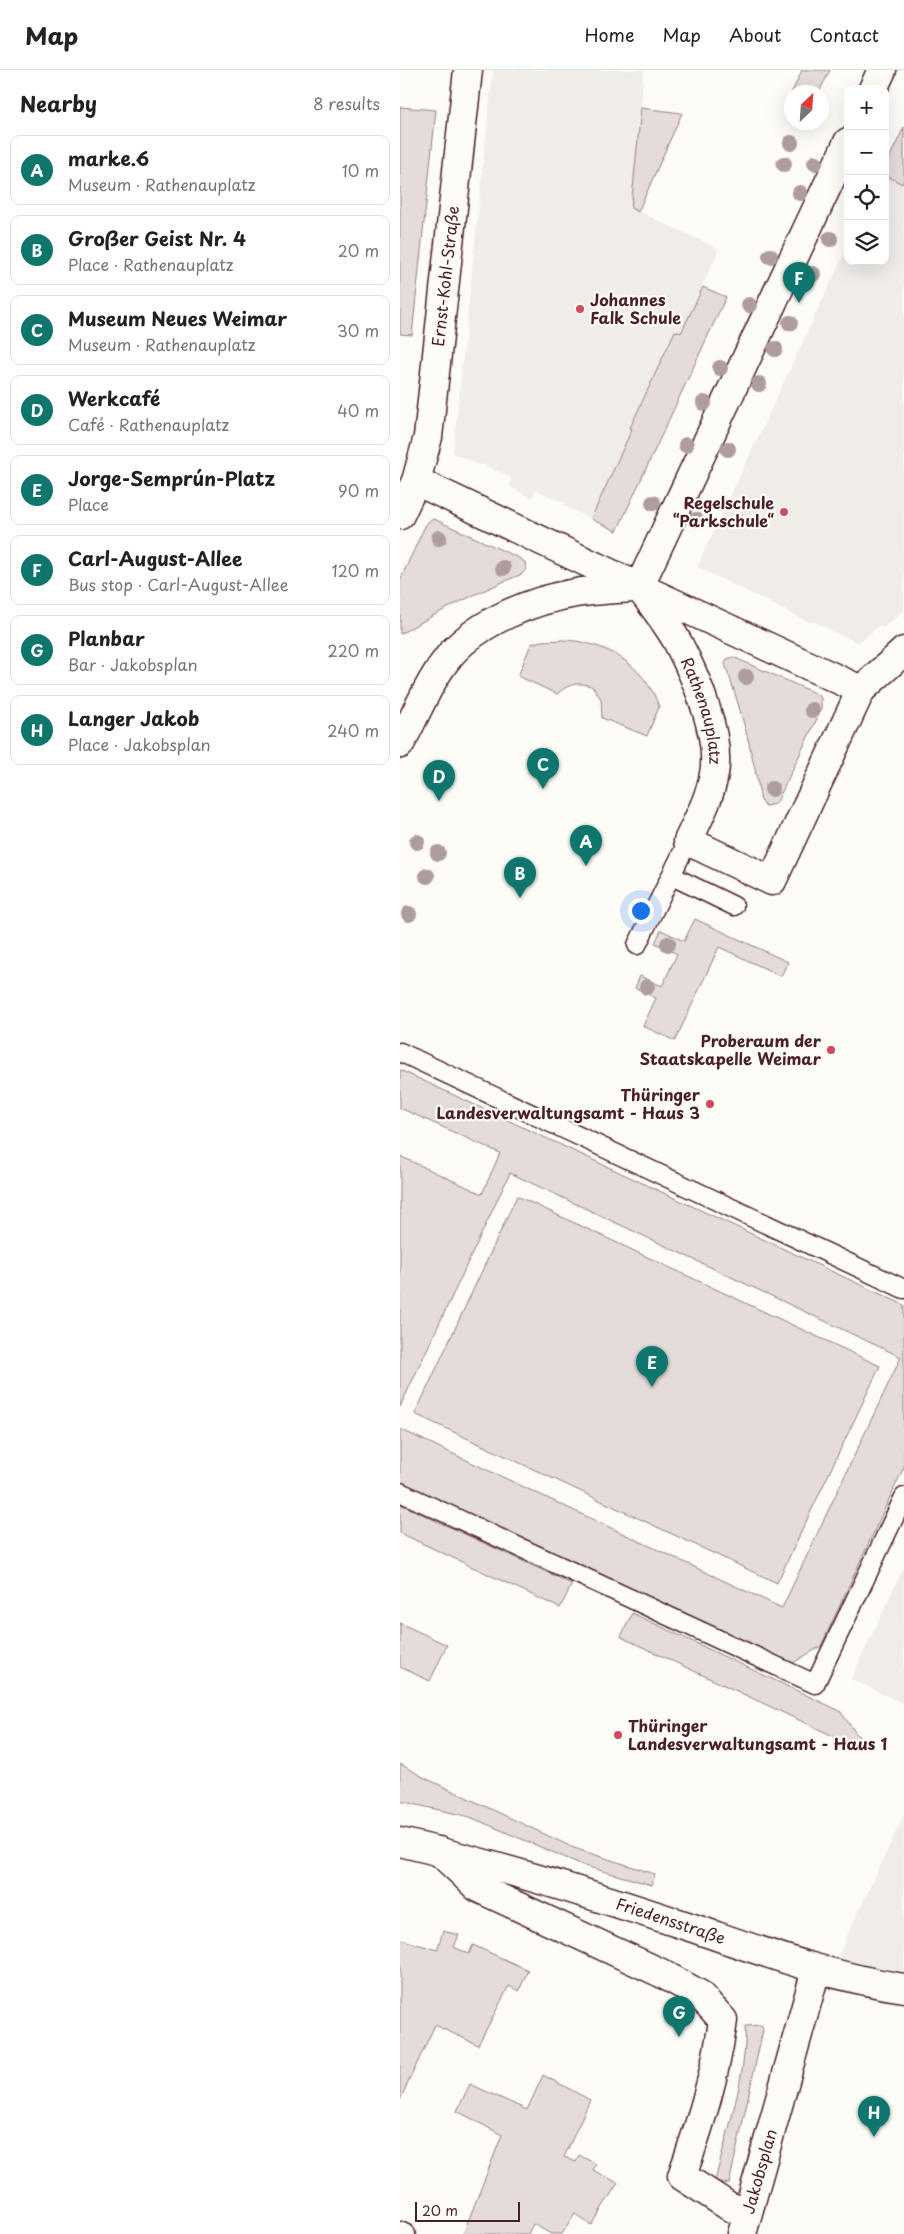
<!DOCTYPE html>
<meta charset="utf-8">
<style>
body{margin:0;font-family:"Playpen Sans",sans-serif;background:#f6f6f6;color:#222}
.controls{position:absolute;right:15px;top:15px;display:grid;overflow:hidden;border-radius:10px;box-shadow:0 5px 20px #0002}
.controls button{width:45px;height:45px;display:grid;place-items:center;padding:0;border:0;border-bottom:1px solid #e0e0e0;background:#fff;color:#222;font:25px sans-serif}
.compass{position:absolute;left:384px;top:15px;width:45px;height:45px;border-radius:50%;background:#fff;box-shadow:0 5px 20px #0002;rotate:25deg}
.scale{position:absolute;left:15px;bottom:12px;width:105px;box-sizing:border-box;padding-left:5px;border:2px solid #4a1f2b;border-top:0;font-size:14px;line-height:18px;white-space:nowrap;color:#4a1f2b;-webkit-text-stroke:4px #fdfcf7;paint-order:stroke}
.you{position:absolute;left:240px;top:840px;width:18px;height:18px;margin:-12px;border:4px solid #fff;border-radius:50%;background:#1a73e8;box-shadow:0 0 0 8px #1a73e833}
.badge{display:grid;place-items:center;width:32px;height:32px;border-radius:50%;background:#0f766e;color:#fff;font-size:16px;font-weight:700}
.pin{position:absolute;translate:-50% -41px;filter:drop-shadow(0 1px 2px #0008)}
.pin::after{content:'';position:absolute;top:26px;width:18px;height:15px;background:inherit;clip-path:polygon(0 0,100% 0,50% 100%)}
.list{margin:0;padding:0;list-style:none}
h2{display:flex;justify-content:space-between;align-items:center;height:65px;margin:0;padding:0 20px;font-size:21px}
h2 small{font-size:16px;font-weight:400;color:#767676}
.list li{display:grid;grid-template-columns:32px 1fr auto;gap:15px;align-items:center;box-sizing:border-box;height:70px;margin:0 10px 10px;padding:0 10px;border:1px solid #e0e0e0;border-radius:10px}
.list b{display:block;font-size:19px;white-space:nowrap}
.list p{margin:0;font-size:16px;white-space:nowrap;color:#767676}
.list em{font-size:16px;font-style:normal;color:#767676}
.icon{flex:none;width:28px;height:28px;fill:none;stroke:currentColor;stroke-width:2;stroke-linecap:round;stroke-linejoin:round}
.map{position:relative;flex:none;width:504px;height:2164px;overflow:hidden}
header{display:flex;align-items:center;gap:30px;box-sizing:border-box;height:70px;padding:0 25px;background:#fff;border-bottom:1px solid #e0e0e0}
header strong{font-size:24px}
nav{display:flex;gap:28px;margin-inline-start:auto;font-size:18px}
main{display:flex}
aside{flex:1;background:#fff}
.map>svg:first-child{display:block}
.built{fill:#f0ece8}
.green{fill:#e3dcda;stroke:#967e82}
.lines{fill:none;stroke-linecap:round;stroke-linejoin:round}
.lane-casing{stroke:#4a1f2b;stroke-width:21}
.street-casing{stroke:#4a1f2b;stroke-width:31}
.secondary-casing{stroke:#4a1f2b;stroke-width:31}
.lane{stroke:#fdfcf7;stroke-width:18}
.street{stroke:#fdfcf7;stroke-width:28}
.secondary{stroke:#fdfcf7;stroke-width:28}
.tree{fill:#af9c9f}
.poi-dot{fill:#d1495b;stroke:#fdfcf7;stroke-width:2}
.labels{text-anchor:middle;stroke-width:4.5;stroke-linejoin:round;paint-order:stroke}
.street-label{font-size:16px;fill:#4a1f2b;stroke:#fdfcf7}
.poi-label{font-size:16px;font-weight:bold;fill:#4a1f2b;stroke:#fdfcf7;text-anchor:end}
</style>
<header>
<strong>Map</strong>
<nav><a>Home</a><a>Map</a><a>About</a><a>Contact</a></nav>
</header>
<main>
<aside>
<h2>Nearby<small>8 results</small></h2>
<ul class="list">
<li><span class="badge">A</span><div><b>marke.6</b><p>Museum · Rathenauplatz</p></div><em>10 m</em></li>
<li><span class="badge">B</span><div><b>Großer Geist Nr. 4</b><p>Place · Rathenauplatz</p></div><em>20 m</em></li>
<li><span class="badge">C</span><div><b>Museum Neues Weimar</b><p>Museum · Rathenauplatz</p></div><em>30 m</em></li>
<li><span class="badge">D</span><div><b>Werkcafé</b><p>Café · Rathenauplatz</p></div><em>40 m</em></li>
<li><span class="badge">E</span><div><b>Jorge-Semprún-Platz</b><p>Place</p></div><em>90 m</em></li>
<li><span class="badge">F</span><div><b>Carl-August-Allee</b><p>Bus stop · Carl-August-Allee</p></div><em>120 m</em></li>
<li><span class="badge">G</span><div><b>Planbar</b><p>Bar · Jakobsplan</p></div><em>220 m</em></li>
<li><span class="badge">H</span><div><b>Langer Jakob</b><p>Place · Jakobsplan</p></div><em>240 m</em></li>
</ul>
</aside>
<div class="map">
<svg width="504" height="2164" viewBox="0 0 504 2164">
<rect width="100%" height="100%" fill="#fdfcf7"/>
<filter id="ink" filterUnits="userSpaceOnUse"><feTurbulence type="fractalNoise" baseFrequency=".02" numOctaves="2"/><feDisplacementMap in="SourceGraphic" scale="10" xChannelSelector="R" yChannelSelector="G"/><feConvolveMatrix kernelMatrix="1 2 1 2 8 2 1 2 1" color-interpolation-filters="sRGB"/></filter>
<g filter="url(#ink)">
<!-- built -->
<path class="built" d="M93,0H244L231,138L319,179L281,263L275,261L230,357L232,359L191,449L165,436V433L136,420L132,428L120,422L109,416L112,408L82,394L81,396L53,383Z
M485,105L504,114V540L483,558L480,555L458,573L412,551L411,553L297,497L448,176V191H485Z
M504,1497V1634L451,1609Z
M504,1745V1901L436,1892L447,1866Z"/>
<!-- green -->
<path class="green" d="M402,0H430L419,22H392L391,38L386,35Z
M0,37L36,40L12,265L0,264Z
M241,38L282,43L238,142L231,138Z
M504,57V110L502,114L485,105V97Z
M303,217L326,227L217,461L191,449L232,359L230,358L275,261L281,263Z
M34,449L119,488L125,492L126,499L122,504C80,521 40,541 0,564V510L25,456L29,451Z
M161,570C203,570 246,595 259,637L247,666L202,648L201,629L193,617C179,611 168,614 157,624L118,606L131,574L141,571Z
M333,587L417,624L421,628V640L378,730L375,734L366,736L361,731C353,684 341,639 325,594L327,589Z
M295,849L388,892L381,906L319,877L275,971L243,956L256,928L235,918L240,906L262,916L277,884L255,873L261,860L284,871Z
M0,1000L504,1235V1397L421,1576L393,1593L0,1412V1359L382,1538L501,1287L110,1103L0,1337V1086L82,1124L100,1083L0,1038Z
M117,1126L480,1296L377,1513L15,1344Z
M0,1434L172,1514L160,1538L0,1463Z
M232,1543L440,1641L463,1673L461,1679L221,1567Z
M0,1553L47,1575L30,1611L0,1597Z
M0,1694L25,1708L174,1778L255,1804L252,1815L185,1796L70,1747L0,1731Z
M43,1861L59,1865L54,1877L69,1884L73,1875L128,1900L119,1921L109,1916L78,1975L35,1955L0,2030V1869L37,1880Z
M361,1955L363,1960L329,2114L315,2111C326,2066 348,2000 345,1956Z
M143,2005L190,2030L164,2087L176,2092L179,2085L196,2094L193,2100L218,2113L191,2155L175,2144L162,2164H151L133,2154L128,2164H63L102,2065L57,2041L70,2014L127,2040Z"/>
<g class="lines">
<defs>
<path id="lane" d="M272,806L334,836
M237,875L288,771
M0,982L504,1219
M0,1422L415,1614L504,1427
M0,2161L6,2164"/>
<g id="street">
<path d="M473,19L482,0"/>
<path d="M16,411L239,517L461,620"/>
<path id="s1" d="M0,445L16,411L28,367L68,0"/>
<path id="s2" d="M239,517C252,535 268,554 278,573C296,607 321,666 314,704C310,728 298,749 288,771L372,811L461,620L504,581"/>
<path d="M239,517L448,72"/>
<path d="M0,674C16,645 29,610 51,584C80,551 133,530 176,523C196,520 217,519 237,518"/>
<path d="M39,1781L78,1818L261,1903L299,1924L323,1950C316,2004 300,2055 282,2106L330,2137L347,2143"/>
<path id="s3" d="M342,2164L416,1900"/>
</g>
<g id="secondary">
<path id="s4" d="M0,1772C98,1795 194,1825 290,1857C361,1881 430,1907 504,1918"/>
</g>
</defs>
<!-- lane casing -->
<use href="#lane" class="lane-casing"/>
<!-- street casing -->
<use href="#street" class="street-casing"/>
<!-- secondary casing -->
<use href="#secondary" class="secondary-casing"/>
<!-- lane -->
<use href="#lane" class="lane"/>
<!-- street -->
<use href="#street" class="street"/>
<!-- secondary -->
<use href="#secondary" class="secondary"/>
</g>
<!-- trees -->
<g class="tree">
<circle cx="391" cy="73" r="8"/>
<circle cx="415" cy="93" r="8"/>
<circle cx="384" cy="94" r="8"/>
<circle cx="400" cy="123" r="8"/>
<circle cx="430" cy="169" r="8"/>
<circle cx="370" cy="186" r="8"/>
<circle cx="413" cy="204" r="8"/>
<circle cx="349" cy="235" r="8"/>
<circle cx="390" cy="253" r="8"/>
<circle cx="375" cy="279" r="8"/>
<circle cx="320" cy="298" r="8"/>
<circle cx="359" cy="314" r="8"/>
<circle cx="304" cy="333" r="8"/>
<circle cx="286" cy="375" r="8"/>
<circle cx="328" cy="379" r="8"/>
<circle cx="253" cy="433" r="8"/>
<circle cx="296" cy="450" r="8"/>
<circle cx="39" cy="468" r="8"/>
<circle cx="103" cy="498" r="8"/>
<circle cx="346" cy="607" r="8"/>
<circle cx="412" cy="640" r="8"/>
<circle cx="372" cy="719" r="8"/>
<circle cx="17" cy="772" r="8"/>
<circle cx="38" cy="783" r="8"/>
<circle cx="27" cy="806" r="8"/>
<circle cx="9" cy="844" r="8"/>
<circle cx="268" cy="874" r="8"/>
<circle cx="247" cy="917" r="8"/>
</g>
</g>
<!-- markers -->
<g class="poi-dot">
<circle cx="180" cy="239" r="5"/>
<circle cx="384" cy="442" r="5"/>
<circle cx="431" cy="980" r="5"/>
<circle cx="310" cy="1034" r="5"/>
<circle cx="218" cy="1665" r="5"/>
</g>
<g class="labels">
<!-- street labels -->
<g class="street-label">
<text dy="6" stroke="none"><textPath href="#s1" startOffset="245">Ernst-Kohl-Straße</textPath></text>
<text dy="6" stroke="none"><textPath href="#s2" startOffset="141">Rathenauplatz</textPath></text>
<text dy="6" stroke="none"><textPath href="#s4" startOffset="282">Friedensstraße</textPath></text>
<text dy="6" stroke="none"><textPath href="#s3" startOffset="65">Jakobsplan</textPath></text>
</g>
<!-- poi labels -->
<g class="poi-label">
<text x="190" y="236" text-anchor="start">Johannes<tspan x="190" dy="18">Falk Schule</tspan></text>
<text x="374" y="439">Regelschule<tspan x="374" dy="18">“Parkschule“</tspan></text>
<text x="421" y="977">Proberaum der<tspan x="421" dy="18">Staatskapelle Weimar</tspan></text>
<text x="300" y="1031">Thüringer<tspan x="300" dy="18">Landesverwaltungsamt - Haus 3</tspan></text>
<text x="228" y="1662" text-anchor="start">Thüringer<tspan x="228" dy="18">Landesverwaltungsamt - Haus 1</tspan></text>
</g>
</g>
</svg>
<div class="controls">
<button>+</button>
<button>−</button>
<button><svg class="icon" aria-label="locate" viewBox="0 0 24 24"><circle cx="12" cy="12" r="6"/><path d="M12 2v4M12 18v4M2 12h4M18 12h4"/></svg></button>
<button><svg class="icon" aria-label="layers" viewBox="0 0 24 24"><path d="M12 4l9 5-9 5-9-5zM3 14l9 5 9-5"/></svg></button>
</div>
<svg class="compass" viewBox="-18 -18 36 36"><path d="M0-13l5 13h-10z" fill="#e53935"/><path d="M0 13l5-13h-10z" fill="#767676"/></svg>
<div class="scale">20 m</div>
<div class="you"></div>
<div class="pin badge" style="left:186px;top:796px">A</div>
<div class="pin badge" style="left:120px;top:828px">B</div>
<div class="pin badge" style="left:143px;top:719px">C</div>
<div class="pin badge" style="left:39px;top:731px">D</div>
<div class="pin badge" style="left:252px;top:1317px">E</div>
<div class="pin badge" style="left:399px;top:233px">F</div>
<div class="pin badge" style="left:279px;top:1967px">G</div>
<div class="pin badge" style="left:474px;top:2067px">H</div>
</div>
</main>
